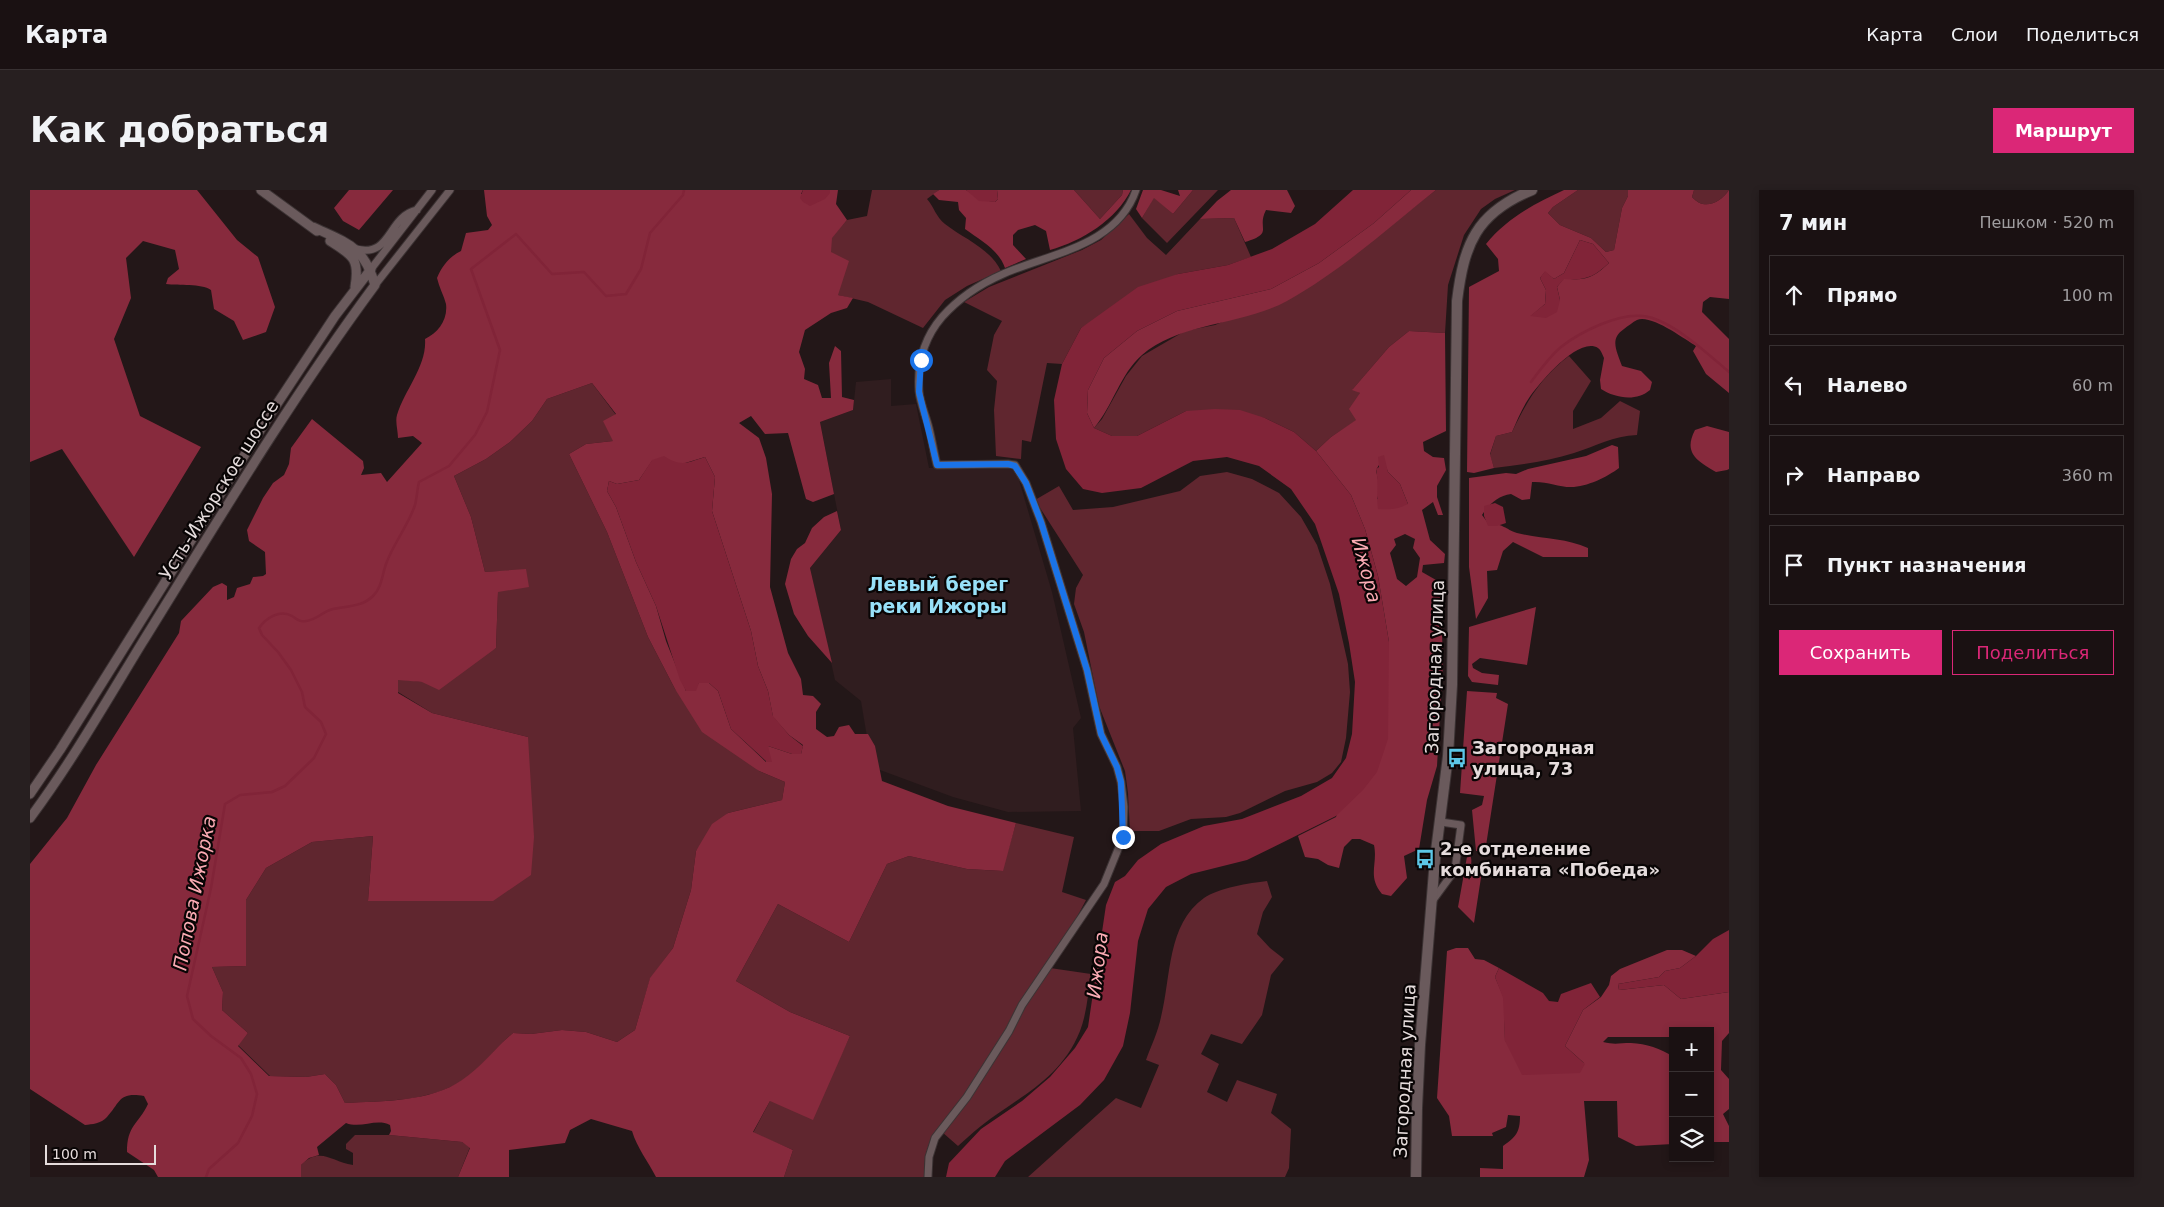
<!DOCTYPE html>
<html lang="ru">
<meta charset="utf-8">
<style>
body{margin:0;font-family:"DejaVu Sans",sans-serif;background:#271f20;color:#f1f3f6}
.controls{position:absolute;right:15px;bottom:15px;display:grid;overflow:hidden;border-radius:0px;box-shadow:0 2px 8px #0003}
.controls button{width:45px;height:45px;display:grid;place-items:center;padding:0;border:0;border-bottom:1px solid #383132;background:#1a1112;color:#f1f3f6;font:25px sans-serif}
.scale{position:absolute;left:15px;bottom:12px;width:111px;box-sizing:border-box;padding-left:5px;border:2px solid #e5dcdc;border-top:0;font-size:14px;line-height:18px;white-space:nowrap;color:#e5dcdc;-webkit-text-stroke:4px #090505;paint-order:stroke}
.stop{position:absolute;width:15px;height:15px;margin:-11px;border:4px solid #1a73e8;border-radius:50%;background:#fff}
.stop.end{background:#1a73e8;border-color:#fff;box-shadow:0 1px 5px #0008}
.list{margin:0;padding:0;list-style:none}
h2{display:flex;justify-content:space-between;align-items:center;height:65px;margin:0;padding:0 20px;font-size:21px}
h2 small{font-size:16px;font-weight:400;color:#9f9d9f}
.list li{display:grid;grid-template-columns:32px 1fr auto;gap:15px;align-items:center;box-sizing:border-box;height:80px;margin:0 10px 10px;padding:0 10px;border:1px solid #383132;border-radius:0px}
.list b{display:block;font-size:19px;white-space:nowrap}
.list em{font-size:16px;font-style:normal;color:#9f9d9f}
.actions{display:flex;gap:10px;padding:15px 20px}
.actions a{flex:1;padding:11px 0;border:1px solid #db2777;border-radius:0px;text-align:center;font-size:18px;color:#db2777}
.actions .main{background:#db2777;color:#fff}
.icon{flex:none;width:28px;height:28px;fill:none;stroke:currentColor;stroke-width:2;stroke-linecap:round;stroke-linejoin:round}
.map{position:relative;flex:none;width:1699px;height:987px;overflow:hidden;border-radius:0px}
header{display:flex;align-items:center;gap:30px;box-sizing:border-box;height:70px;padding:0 25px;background:#1a1112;border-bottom:1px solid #383132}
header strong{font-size:24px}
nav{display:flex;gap:28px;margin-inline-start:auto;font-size:18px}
.intro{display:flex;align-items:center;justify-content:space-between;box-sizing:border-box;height:120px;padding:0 30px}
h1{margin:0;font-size:35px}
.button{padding:12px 22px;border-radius:0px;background:#db2777;color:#fff;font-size:18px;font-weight:700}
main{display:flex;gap:30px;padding:0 30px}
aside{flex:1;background:#1a1112;border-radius:0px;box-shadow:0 2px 8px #0003}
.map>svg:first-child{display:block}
.built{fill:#301d1f}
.green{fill:#60262f}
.forest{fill:#872a3d;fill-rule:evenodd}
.water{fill:#812438}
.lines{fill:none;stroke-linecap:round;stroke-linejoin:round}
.stream{stroke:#812438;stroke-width:2.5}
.minor-casing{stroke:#3c3334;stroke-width:9}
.tertiary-casing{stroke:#3c3334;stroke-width:11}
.secondary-casing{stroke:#3c3334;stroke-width:12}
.minor{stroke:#6a5a5c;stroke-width:7}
.tertiary{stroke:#6a5a5c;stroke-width:9}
.secondary{stroke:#6a5a5c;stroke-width:10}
.route{stroke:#1a73e8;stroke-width:6}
.labels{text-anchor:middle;stroke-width:4.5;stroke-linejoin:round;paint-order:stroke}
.street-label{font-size:18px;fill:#e5dcdc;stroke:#090505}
.poi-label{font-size:18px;font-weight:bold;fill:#e5dcdc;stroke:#090505;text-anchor:start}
.water-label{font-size:19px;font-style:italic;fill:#fbabb4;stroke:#090505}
.neighbourhood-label{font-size:19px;font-weight:bold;fill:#98e1f9;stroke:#090505}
</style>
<header>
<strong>Карта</strong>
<nav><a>Карта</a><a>Слои</a><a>Поделиться</a></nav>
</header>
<div class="intro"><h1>Как добраться</h1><a class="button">Маршрут</a></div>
<main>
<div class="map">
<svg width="1699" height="987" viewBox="0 0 1699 987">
<rect width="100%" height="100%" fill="#231718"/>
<!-- built -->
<path class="built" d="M861,189V216L886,214L899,278L977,275L986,280L1022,402L1051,528L1043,538L1051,621L978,622L923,607L842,577L831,511L805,490L780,378L811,340L790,232L823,220L826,192Z"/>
<!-- green -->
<path class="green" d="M842,0H909L897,9C904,17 906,27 915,34C934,49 960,58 971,81L937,96L915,110L893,138L838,112L808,105L801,62V48L817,30L837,26Z
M1044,0H1093L1092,5L1070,29Z
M1163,0H1188L1137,53L1112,28L1124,7L1143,24Z
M1406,0H1485L1465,9L1451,19L1434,45L1418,95L1415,143L1379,141L1359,157L1323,199L1330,203L1327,230L1301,247L1286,261L1264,242L1235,228L1156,221L1107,246H1082L1064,238L1072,229L1096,186L1112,166L1155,141L1185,135L1288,91Z
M1548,0H1598V6L1592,18L1584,60L1576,62L1561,48L1530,35L1518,23L1523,17Z
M1664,0H1699C1690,13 1674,21 1662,7Z
M1099,24L1117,48L1136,65L1170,29L1204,28L1221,67L1198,75L1148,84L1051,138L1032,174L1017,173L1001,252L992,250L991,269L966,266L964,220L967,191L957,180L964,145L972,131L934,112L959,97L1052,60L1071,50Z
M1539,166L1561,191L1543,221V239L1571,228L1590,211L1610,221L1607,245C1583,246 1566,256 1544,263C1518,271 1490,275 1464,278L1460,265L1466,246L1482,242C1497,211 1511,187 1539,166Z
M562,193L586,225L583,251L556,254L539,264L577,342L618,447L645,499L729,581L755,592L752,610L698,623L666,661L661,700L643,758L620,789L605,840L587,852L556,842L532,840L501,844L483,843C465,858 451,880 430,892C396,912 353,911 315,913L306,895L295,884L276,887L240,886L208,855L218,843L192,820L193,802L182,777L215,776L216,710L236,678L282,652L343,646L338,711L498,547L402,523L368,502V489L392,492L466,458L468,401L496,380L455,382L441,327L424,286L456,269L480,252L502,231L517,209Z
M1197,282L1222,289L1249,303L1271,327L1287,355L1300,394L1318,474L1320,502L1316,548L1311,572L1302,583L1287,592L1255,601L1210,623L1196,627L1161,629L1129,641H1100L1098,603L1095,581L1069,516L1054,442L1044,414L1046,398L1053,385L1005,310L1029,296L1043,320L1083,317L1150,301L1170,286Z
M986,633L1044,647L1032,702L1056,710L1020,778L1061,784C1058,803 1057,823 1050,841C1030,890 991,905 951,936C943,942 936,949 928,956L912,942L895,970L894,987H754L763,960L723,943L740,911L804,880L820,846L760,822L706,791L748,714L819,752L857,674L879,666L937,679L972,681Z
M1237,691L1242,707L1233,722L1227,744L1240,758L1254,769L1241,785L1232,825L1212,854L1181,844L1171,864L1189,874L1177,902L1197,912L1207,890L1247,904L1241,923L1261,939L1259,978L1255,987H998L1086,908L1111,918L1129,875L1116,870C1121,856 1128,842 1131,827C1141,787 1137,734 1174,708C1188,698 1220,693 1237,691Z
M325,945H359L432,952L440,957L428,987H271V975C291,956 301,972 323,975V963L316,959V954Z"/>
<!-- forest -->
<path class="forest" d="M0,0H167L207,50L228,67L245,117L236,142L213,150L204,131L184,119L181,100C171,93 149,96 136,94L138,88L149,79L145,60L113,51L96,68L101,108L84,149L110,226L171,257L104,367L32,259L0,272Z
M319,0H363L329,40L313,31L304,18Z
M454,0H773L771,4L800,3V0H808L806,14L817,30L802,48L801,62L819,71L808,105L823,108L817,118L801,123L775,140L769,162L775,179L774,189L788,195L792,208H801L799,173L805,156L811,161L812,207L824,210L823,220L790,232L804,304L783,312L776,309L758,243L735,244L721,226L709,233L729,248L736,268L742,304L740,397L758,463L771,489L773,505L783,506L791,514L786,522V539L797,547L804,546L809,537L819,535L825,544H838L845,556L852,591L918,616L986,633L973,681L937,679L879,666L857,674L819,752L748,714L706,791L760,822L820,846L783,930L740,911L723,942L763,960L754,987H626C618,971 607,958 602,941L561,929L540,940L535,953L479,960V987H428L440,958L432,952L359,945L361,941L360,935C346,928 331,939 316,933L287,957L289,965L279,968L271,975V987H128L124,980L97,962C97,935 108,935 118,914L114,906C88,902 91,912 77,927C71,934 62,934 55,935L0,899V674L37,628L66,575L149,443L151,431L183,397L192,393L197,396V410L204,407L207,398L220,394L223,387L233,386L236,384L235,362L219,351L217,340L233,308L243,293L254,285L259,274L261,258L282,229L333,271L334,278L331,285L351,283L357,292L392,253L383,246L368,248C368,241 365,231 367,225C375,199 397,176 395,149C408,143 418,130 416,114C414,106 409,97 407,88C412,76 419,67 431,61L436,43L458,40L462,35L457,26ZM562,193L586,224L573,231L583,251L556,254L539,264L577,342L618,447L645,499L672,542L729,581L755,592L752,610L698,623L682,634L666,661L661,700L643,758L620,788L605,840L587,852L556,842L532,840L501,844L483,843C465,858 452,877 432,890C401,912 351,911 315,913L306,895L295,884L276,887L239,886L208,856L218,843L192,820L193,802L182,777L216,776V710L236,678L282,652L343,646L338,711H463L501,685L504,647L498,547L402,523L368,503V490L392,492L409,500L466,458L468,402L499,397L496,379L455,382L441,327L424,286L456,269L480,252L502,231L517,209ZM675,267L685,287L682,321L721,441L728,476L738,501L743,527L759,545L773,555L771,564H762L738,556L736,572L701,539L688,501L679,493H669L656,501L636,451L626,416L606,372L586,317L577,301L579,291L587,294L609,290L622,271L652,274Z
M909,0H936L953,10L965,12L968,9L967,0H1044L1070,29L1092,5L1093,0H1101C1086,30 1052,51 1020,60L1016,41L1005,35L988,40L983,45V55L996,69L975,78C969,60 950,50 935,39L936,28L929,20L928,12L909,10L903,4Z
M1113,0H1131L1150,6L1148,0H1163L1143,24L1124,8L1112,28L1106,19Z
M1201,0H1257L1265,16L1261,23L1236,20C1226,39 1245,43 1215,52L1204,28L1170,29L1187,11Z
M1381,0H1406C1358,38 1311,81 1257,111C1211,136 1150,132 1112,165C1090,184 1083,216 1064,238L1057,223L1058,200L1074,168L1107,141L1147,121L1241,99L1289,73L1344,33Z
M1534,0H1548L1523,17L1518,23L1530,35L1561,48L1576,62L1584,60L1592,18L1598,6V0H1664L1662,7C1674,21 1690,13 1699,0V109L1680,107L1673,112L1672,122L1699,149V203L1676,184L1663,161L1666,156C1654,149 1621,124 1607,130C1603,132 1598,136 1594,139C1579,149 1587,161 1592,176L1611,181L1622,192L1620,200C1606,212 1585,208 1571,199L1570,190L1574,168C1572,164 1571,160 1568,158C1548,146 1509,194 1499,208C1492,218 1487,231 1482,242L1466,246L1460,264L1464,278L1444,283L1437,282L1439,97L1469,81L1468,69L1456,54C1477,28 1504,14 1534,0ZM1550,50L1563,54L1579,73C1564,87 1555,92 1534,88L1527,97L1530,110L1501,126L1515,114L1516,100L1510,88L1515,82L1524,89L1534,83Z
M1379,141L1415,143L1416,241L1393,252L1394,261L1403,267L1414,268L1416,280L1407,296V307L1413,325H1408L1403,312L1392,320L1400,350L1415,364L1414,373L1393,375L1392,382L1406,390L1411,408L1413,475L1407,576L1397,610L1389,659L1374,666L1377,688L1361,706L1352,704C1337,686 1348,675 1344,655L1330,649H1322L1314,657L1309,678L1298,675L1288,669L1275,667L1268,646L1306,627L1359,452L1348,386L1335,339L1321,305L1286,261L1301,247L1326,230L1319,219L1330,203L1322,200L1359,157ZM1355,274L1358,282L1370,294L1378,314L1347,309L1350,299L1346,280L1349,275ZM1375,344L1385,349L1383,358L1390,368L1387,387L1376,396L1367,389L1360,363L1366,355L1364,349Z
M1677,236L1699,242V279L1697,280L1686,282C1667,271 1653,263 1665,240Z
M1582,255L1588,257L1589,278C1577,287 1557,297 1541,297C1528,297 1516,291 1502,292L1500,309L1492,310L1481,304C1468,306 1459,314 1452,325L1458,333C1474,334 1475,339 1487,343C1511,349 1536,348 1558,358V367H1513L1483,352L1473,361L1467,380L1457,381L1458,408L1446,429L1439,377V288L1476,283L1486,284L1498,279L1556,266Z
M807,321L811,340L780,378L802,473L778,446L764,424L755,394L761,369L767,359L775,353L782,338L794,327Z
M1506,417L1497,475L1450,468L1442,474L1443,478L1452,483L1469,485L1468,495L1442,492L1438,486L1439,437Z
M1437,501L1467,503L1466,508L1478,514L1455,662L1446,661L1442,620L1452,615L1454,606L1430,603Z
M1438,661C1444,670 1441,677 1437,685L1439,690L1447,676L1452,681L1444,733L1428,717Z
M1426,758H1438L1445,769L1454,770L1469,778L1465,787L1474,808L1475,851L1554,873L1535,856L1553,820L1571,807L1579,795L1581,786L1590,779L1637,760H1652L1666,766L1650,778L1635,781L1629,787L1588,794L1589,800L1634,795L1651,809L1699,802V843L1692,851L1691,880L1699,889V919L1693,924L1699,936V952H1680V841H1643V847H1578L1573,852C1585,855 1589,853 1601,853C1616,854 1631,858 1643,867V954L1606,956L1588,947L1587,911H1554L1559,970L1554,987H1450V978L1473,979V956C1486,947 1490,942 1490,926L1478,925L1476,937L1462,943L1463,946H1422L1419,926L1407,908L1417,761Z"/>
<!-- water -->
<path class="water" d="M773,0H800V3L795,9L780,16L773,12L770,8Z
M936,0H967L968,9L965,12L949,11Z
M1323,0H1381L1344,33L1289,73L1241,99L1147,121L1107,141L1074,168L1058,200L1057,223L1064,238L1082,246H1107L1156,221L1185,219L1210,220L1235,228L1264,242L1286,261L1321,305L1335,339L1348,386L1359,452L1358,549L1347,582L1333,600L1306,626L1217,670L1161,684L1136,697L1118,719L1108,751L1100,823L1093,856L1074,890L1050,915L975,971L965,987H916L919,973L951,939L992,911L1020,887L1045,858L1058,837L1076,715L1085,692L1095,686L1108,670L1131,654L1174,636L1212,629L1271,606L1302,588L1316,568L1322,544L1325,492L1319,453L1309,404L1285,334L1261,299L1229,276L1197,267L1163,271L1111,298L1072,303L1053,299L1036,279L1026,249L1024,210L1032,174L1051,138L1108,97L1148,84L1198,75L1242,59L1285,34Z
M1550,50L1563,54L1579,73C1564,87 1555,91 1534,89L1527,97L1530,110L1527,122L1516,128L1500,126L1515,114L1516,100L1510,88L1515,81L1524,89L1534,83Z
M1354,265L1358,282L1370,294L1378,314C1368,319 1360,320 1348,319C1346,305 1349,293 1346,279L1349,277L1348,267Z
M634,266C651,277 656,273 675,267L685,287L682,321L721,441L728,476L738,501L743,526L759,545L773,556L771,564H762L738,556L742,572H737L701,539L688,501L679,493H669L666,501H656L650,490L626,416L606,372L586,317L577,301L579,291L587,294L609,290L622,270Z
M1465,313L1473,317L1476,333L1467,336H1458L1454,326V316Z
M1699,740V802L1651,809L1634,795L1589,800L1588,794L1629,787L1635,781L1650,778L1666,766L1683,749Z
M1469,778L1513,803L1519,811L1528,812L1531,804L1561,793L1570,807L1553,820L1535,856L1555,874L1550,883L1492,885L1475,851L1473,808L1465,787Z"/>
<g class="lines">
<!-- stream -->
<path class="stream" d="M1501,192C1510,180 1520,166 1531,157C1550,142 1588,123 1613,126C1641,129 1678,164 1699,182
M176,987L179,979L208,953L222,926L227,904L221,884L211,868L181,846L163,829L157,806L181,698L195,614L210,605L242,602L255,596L284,568L296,544L291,532L275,517L272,502L261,480L248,462L232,445L229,438C236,428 250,419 262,426C267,429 269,432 276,431C287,430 293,421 303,419C317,416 332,417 343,406C352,397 352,385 356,374C363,354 378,336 385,315C387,308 387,300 389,292L419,276L445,245L457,222L470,160L441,79L486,44L522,84L554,82L576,106L596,104L611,79L620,43L653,5L654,0"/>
<defs>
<path id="minor" d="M326,59C362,68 357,27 387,20
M341,79L402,0
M345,95L420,0
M1403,710L1425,680L1431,635L1411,632
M898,987L899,967L905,948L937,907L979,841L992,815L1074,694L1093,647L1094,617L1091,592L1087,577L1071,544L1057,480L1011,332L996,293L985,275L978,274L907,275C904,263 902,250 899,238C896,226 890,213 889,201C887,173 894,148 912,127C929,108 950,94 973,84C1021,63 1087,56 1106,0"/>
<path id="tertiary" d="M231,0L287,41
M300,51C322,65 330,68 325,97
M0,604L30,560L239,226L305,126L341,79
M0,628C41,573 76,512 112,453C187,332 260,210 345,95C334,56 317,53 283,37"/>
<path id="secondary" d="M1386,987L1387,918L1390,855L1405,669L1418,566L1422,495L1427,111C1434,54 1446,23 1502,0"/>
</defs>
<!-- minor casing -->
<use href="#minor" class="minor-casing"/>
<!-- tertiary casing -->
<use href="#tertiary" class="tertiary-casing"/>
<!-- secondary casing -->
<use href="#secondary" class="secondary-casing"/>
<!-- minor -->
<use href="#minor" class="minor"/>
<!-- tertiary -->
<use href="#tertiary" class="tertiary"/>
<!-- secondary -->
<use href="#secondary" class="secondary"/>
</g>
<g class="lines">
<!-- route -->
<path class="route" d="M891,170L889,202L907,275L978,274L985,276L996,293L1011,332L1057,480L1071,544L1087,577L1091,592L1093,647"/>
</g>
<!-- icons -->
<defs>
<symbol id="bus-bare" viewBox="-9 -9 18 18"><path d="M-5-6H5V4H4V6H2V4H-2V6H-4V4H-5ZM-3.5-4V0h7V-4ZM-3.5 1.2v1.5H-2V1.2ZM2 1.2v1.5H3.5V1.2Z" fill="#5cc7e7" stroke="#090505" stroke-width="2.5" paint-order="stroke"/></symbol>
</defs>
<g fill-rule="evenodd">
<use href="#bus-bare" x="1413" y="554" width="28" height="28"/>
<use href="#bus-bare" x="1381" y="655" width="28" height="28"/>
</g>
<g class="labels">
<!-- street labels -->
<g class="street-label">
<text transform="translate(189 300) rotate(-58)" y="6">Усть-Ижорское шоссе</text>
<text transform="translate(1405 477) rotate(-88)" y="6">Загородная улица</text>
<text transform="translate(1375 881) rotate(-87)" y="6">Загородная улица</text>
</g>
<!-- poi labels -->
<g class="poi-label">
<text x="1442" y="564">Загородная<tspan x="1442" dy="21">улица, 73</tspan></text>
<text x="1410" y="665">2-е отделение<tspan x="1410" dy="21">комбината «Победа»</tspan></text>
</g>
<!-- water labels -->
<g class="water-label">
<text transform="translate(1337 380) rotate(75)" y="7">Ижора</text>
<text transform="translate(164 703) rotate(-79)" y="7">Попова Ижорка</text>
<text transform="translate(1067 775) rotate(-83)" y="7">Ижора</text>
</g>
<!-- neighbourhood labels -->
<g class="neighbourhood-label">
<text x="908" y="401">Левый берег<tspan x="908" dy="22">реки Ижоры</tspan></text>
</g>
</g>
</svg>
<div class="controls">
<button>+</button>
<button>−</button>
<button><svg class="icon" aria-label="layers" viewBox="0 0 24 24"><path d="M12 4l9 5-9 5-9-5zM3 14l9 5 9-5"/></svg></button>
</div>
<div class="scale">100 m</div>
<div class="stop" style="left:891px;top:170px"></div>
<div class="stop end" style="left:1093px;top:647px"></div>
</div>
<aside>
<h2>7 мин<small>Пешком · 520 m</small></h2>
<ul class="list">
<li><svg class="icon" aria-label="ahead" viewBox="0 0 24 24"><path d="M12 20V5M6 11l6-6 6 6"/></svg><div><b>Прямо</b></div><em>100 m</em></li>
<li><svg class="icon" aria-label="left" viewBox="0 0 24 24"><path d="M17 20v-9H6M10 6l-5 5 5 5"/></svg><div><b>Налево</b></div><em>60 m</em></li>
<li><svg class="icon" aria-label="right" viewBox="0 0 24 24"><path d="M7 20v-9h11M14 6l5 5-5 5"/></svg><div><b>Направо</b></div><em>360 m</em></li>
<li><svg class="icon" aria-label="arrive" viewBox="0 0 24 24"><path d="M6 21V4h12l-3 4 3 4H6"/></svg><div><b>Пункт назначения</b></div></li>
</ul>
<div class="actions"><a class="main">Сохранить</a><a>Поделиться</a></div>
</aside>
</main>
